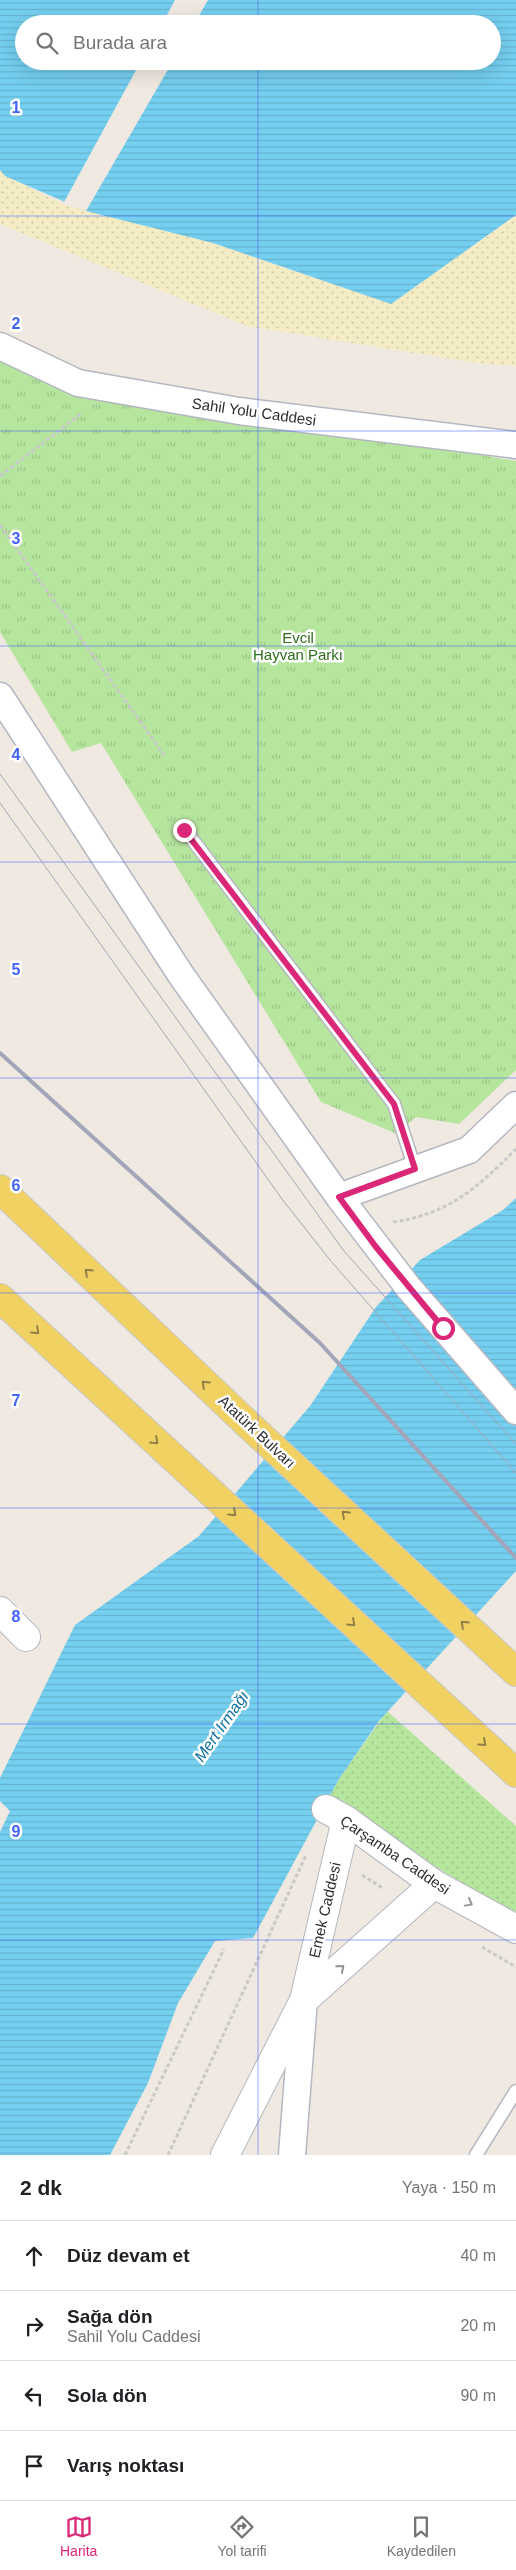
<!DOCTYPE html>
<html lang="tr">
<meta charset="utf-8">
<style>
body{margin:0;font-family:Arial,sans-serif;background:#f2f2f2;color:#202124}
.stop{position:absolute;width:15px;height:15px;margin:-11px;border:4px solid #db2777;border-radius:50%;background:#fff}
.stop.end{background:#db2777;border-color:#fff;box-shadow:0 1px 5px #0008}
.list{margin:0;padding:0;list-style:none}
h2{display:flex;justify-content:space-between;align-items:center;height:65px;margin:0;padding:0 20px;font-size:21px}
h2 small{font-size:16px;font-weight:400;color:#757577}
.list li{display:grid;grid-template-columns:32px 1fr auto;gap:15px;align-items:center;box-sizing:border-box;height:70px;padding:0 20px;border-top:1px solid #e0e0e0}
.list b{display:block;font-size:19px;white-space:nowrap}
.list p{margin:0;font-size:16px;white-space:nowrap;color:#757577}
.list em{font-size:16px;font-style:normal;color:#757577}
.icon{flex:none;width:28px;height:28px;fill:none;stroke:currentColor;stroke-width:2;stroke-linecap:round;stroke-linejoin:round}
.map{position:relative;flex:none;width:516px;height:2155px;overflow:hidden}
.search{position:absolute;background:#fff;box-shadow:0 5px 20px #0002;left:15px;right:15px;top:15px;height:55px;display:flex;align-items:center;gap:12px;box-sizing:border-box;padding:0 18px;border-radius:28px;color:#757577;font-size:19px}
.sheet{height:345px;background:#fff}
nav{display:flex;justify-content:space-around;align-items:center;box-sizing:border-box;height:70px;border-top:1px solid #e0e0e0;background:#fff;font-size:14px;color:#757577}
nav a{display:grid;justify-items:center;gap:2px}
nav .on{color:#db2777}
.map>svg:first-child{display:block}
.grass{fill:url(#grass-dots)}
.sand{fill:url(#sand-dots)}
.park{fill:url(#park-tufts)}
.water{fill:url(#water-rules);fill-rule:evenodd}
.pier{fill:#efe9e1}
.lines{fill:none;stroke-linecap:round;stroke-linejoin:round}
.service-casing{stroke:#b4b7c1;stroke-width:15}
.minor-casing{stroke:#b4b7c1;stroke-width:29}
.secondary-casing{stroke:#b4b7c1;stroke-width:30}
.primary-casing{stroke:#c9c9c9;stroke-width:30}
.path{stroke:#c9c9c9;stroke-width:3;stroke-dasharray:4 2.5;stroke-linecap:butt}
.service{stroke:#fff;stroke-width:12}
.minor{stroke:#fff;stroke-width:26}
.secondary{stroke:#fff;stroke-width:28}
.primary{stroke:#f2d163;stroke-width:28}
.tram{stroke:#a3a6b8;stroke-width:1}
.rail{stroke:#a3a6b8;stroke-width:4}
.oneway{stroke:#908048}
.oneway2{stroke:#969696}
.route{stroke:#db2777;stroke-width:6}
.grid{fill:none;stroke:#4264fb;stroke-width:1;stroke-opacity:0.55}
.labels{text-anchor:middle;stroke-width:5;stroke-linejoin:round;paint-order:stroke}
.street-label{font-size:15px;fill:#2e2e2e;stroke:#fff}
.park-label{font-size:15px;fill:#2c6e1b;stroke:#fff}
.water-label{font-size:16px;font-style:italic;fill:#0d6fa3;stroke:#fff}
.grid-label{font-size:16px;text-anchor:middle;font-weight:bold;fill:#4264fb;stroke:#fff;stroke-width:5;stroke-linejoin:round;paint-order:stroke}
</style>
<div class="map">
<svg width="516" height="2155" viewBox="0 0 516 2155">
<defs>
<pattern id="grass-dots" width="8" height="8" patternUnits="userSpaceOnUse" patternTransform="scale(1.25)"><rect width="8" height="8" fill="#b6e59e"/><path d="M2 2h.1M6 6h.1" fill="none" stroke="#9dc588" stroke-width="1.8" stroke-linecap="round"/></pattern>
<pattern id="sand-dots" width="8" height="8" patternUnits="userSpaceOnUse" patternTransform="scale(1.25)"><rect width="8" height="8" fill="#f3ecc5"/><path d="M2 2h.1M6 6h.1" fill="none" stroke="#d1cbaa" stroke-width="1.8" stroke-linecap="round"/></pattern>
<pattern id="park-tufts" width="24" height="20" patternUnits="userSpaceOnUse" patternTransform="scale(1.25)"><rect width="24" height="20" fill="#b6e59e"/><path d="M3 7l-1-3M5 7V3M7 7l1-3M15 17l-1-3M17 17v-4M19 17l1-3" fill="none" stroke="#9dc588"/></pattern>
<pattern id="water-rules" width="6" height="5" patternUnits="userSpaceOnUse" patternTransform="scale(1.25)"><rect width="6" height="5" fill="#75cff0"/><path d="M0 2.5h6" fill="none" stroke="#66b2ce"/></pattern>
</defs>
<rect width="100%" height="100%" fill="#efe9e1"/>
<!-- grass -->
<path class="grass" d="M387,1711L516,1826V1915L327,1801L339,1779Z"/>
<!-- sand -->
<path class="sand" d="M0,170L5,176L63,204L213,243L391,304L516,215V366L477,363L247,326L0,224Z"/>
<!-- park -->
<path class="park" d="M0,349L74,386L516,461V1070L459,1124L416,1117L397,1134L321,1102L101,743L72,752L0,632Z"/>
<!-- water -->
<path class="water" d="M0,0H516V215L391,304L213,243L86,211L5,176L0,170ZM24,24H492V61H24Z
M516,1198V1571L379,1721L339,1779L253,1938L215,1941L178,2003L148,2083L110,2155H0V1832L10,1811L0,1801V1778L75,1625L199,1536L310,1406L376,1307L420,1260L503,1210Z"/>
<!-- pier -->
<path class="pier" d="M175,0H208L194,24H162Z
M141,61H173L86,211L63,204Z"/>
<g class="lines">
<defs>
<path id="service" d="M185,830L394,1104L415,1169
M476,2155L516,2091"/>
<path id="minor" d="M0,346L78,383L239,411L516,445
M0,696L181,975L339,1197L408,1287L516,1411
M339,1197L469,1150L516,1105
M292,2155L304,2000"/>
<path id="secondary" d="M0,1611L26,1637
M326,1809L346,1820L434,1884L516,1929
M304,2000L434,1884
M225,2155L304,2000L346,1820"/>
<path id="primary" d="M0,1189L254,1430L516,1672
M0,1298L516,1773"/>
</defs>
<!-- service casing -->
<use href="#service" class="service-casing"/>
<!-- minor casing -->
<use href="#minor" class="minor-casing"/>
<!-- secondary casing -->
<use href="#secondary" class="secondary-casing"/>
<!-- primary casing -->
<use href="#primary" class="primary-casing"/>
<!-- path -->
<path class="path" d="M0,476L82,413
M0,525L164,755
M393,1222C449,1214 477,1188 516,1149
M362,1875L384,1889
M482,1947L516,1967
M125,2155L224,1949
M168,2155L306,1855"/>
<!-- service -->
<use href="#service" class="service"/>
<!-- minor -->
<use href="#minor" class="minor"/>
<!-- secondary -->
<use href="#secondary" class="secondary"/>
<!-- primary -->
<use href="#primary" class="primary"/>
<!-- tram -->
<path class="tram" d="M0,774L344,1251L516,1444
M0,803L282,1199L330,1260L516,1473"/>
<!-- rail -->
<path class="rail" d="M0,1053L320,1343L516,1558"/>
</g>
<!-- one-way arrows -->
<defs><path id="oneway-chevron" d="M-2-3.5L2.5 0L-2 3.5" fill="none" stroke-width="1.6" stroke-linecap="round" stroke-linejoin="round" transform="scale(1.25)"/></defs>
<g class="oneway">
<use href="#oneway-chevron" transform="translate(88 1272) rotate(-137)"/>
<use href="#oneway-chevron" transform="translate(36 1331) rotate(43)"/>
<use href="#oneway-chevron" transform="translate(205 1384) rotate(-137)"/>
<use href="#oneway-chevron" transform="translate(155 1441) rotate(43)"/>
<use href="#oneway-chevron" transform="translate(233 1513) rotate(43)"/>
<use href="#oneway-chevron" transform="translate(345 1514) rotate(-137)"/>
<use href="#oneway-chevron" transform="translate(352 1623) rotate(43)"/>
<use href="#oneway-chevron" transform="translate(464 1624) rotate(-137)"/>
<use href="#oneway-chevron" transform="translate(483 1743) rotate(42)"/>
</g>
<g class="oneway2">
<use href="#oneway-chevron" transform="translate(469 1903) rotate(29)"/>
<use href="#oneway-chevron" transform="translate(341 1968) rotate(-41)"/>
</g>
<g class="lines">
<!-- route -->
<path class="route" d="M184,830L394,1104L415,1169L339,1197L376,1247L443,1328"/>
</g>
<!-- grid -->
<path class="grid" d="M258,0V24M258,61V2155M0,216H516M0,431H516M0,646H516M0,862H516M0,1078H516M0,1293H516M0,1508H516M0,1724H516M0,1940H516"/>
<g class="labels">
<!-- street labels -->
<g class="street-label">
<text transform="translate(254 412) rotate(8)" y="5">Sahil Yolu Caddesi</text>
<text transform="translate(257 1432) rotate(43)" y="5">Atatürk Bulvarı</text>
<text transform="translate(395 1855) rotate(34)" y="5">Çarşamba Caddesi</text>
<text transform="translate(325 1910) rotate(-77)" y="5">Emek Caddesi</text>
</g>
<!-- park labels -->
<g class="park-label">
<text x="298" y="643">Evcil<tspan x="298" dy="17">Hayvan Parkı</tspan></text>
</g>
<!-- water labels -->
<g class="water-label">
<text transform="translate(221 1726) rotate(-55)" y="6">Mert Irmağı</text>
</g>
</g>
<g class="grid-label">
<text x="16" y="113">1</text>
<text x="16" y="329">2</text>
<text x="16" y="544">3</text>
<text x="16" y="760">4</text>
<text x="16" y="975">5</text>
<text x="16" y="1191">6</text>
<text x="16" y="1406">7</text>
<text x="16" y="1622">8</text>
<text x="16" y="1837">9</text>
</g>
</svg>
<div class="stop" style="left:443px;top:1328px"></div>
<div class="stop end" style="left:184px;top:830px"></div>
<div class="search"><svg class="icon" aria-label="search" viewBox="0 0 24 24"><circle cx="10" cy="10" r="6"/><path d="M15 15l6 6"/></svg>Burada ara</div>
</div>
<section class="sheet">
<h2>2 dk<small>Yaya · 150 m</small></h2>
<ul class="list">
<li><svg class="icon" aria-label="ahead" viewBox="0 0 24 24"><path d="M12 20V5M6 11l6-6 6 6"/></svg><div><b>Düz devam et</b></div><em>40 m</em></li>
<li><svg class="icon" aria-label="right" viewBox="0 0 24 24"><path d="M7 20v-9h11M14 6l5 5-5 5"/></svg><div><b>Sağa dön</b><p>Sahil Yolu Caddesi</p></div><em>20 m</em></li>
<li><svg class="icon" aria-label="left" viewBox="0 0 24 24"><path d="M17 20v-9H6M10 6l-5 5 5 5"/></svg><div><b>Sola dön</b></div><em>90 m</em></li>
<li><svg class="icon" aria-label="arrive" viewBox="0 0 24 24"><path d="M6 21V4h12l-3 4 3 4H6"/></svg><div><b>Varış noktası</b></div></li>
</ul>
</section>
<nav>
<a class="on"><svg class="icon" aria-label="map" viewBox="0 0 24 24"><path d="M3 6l6-2 6 2 6-2v14l-6 2-6-2-6 2zM9 4v14M15 6v14"/></svg>Harita</a>
<a><svg class="icon" aria-label="directions" viewBox="0 0 24 24"><path d="M12 3l9 9-9 9-9-9zM9 14v-3h6M13 9l2 2-2 2"/></svg>Yol tarifi</a>
<a><svg class="icon" aria-label="saved" viewBox="0 0 24 24"><path d="M7 4h10v16l-5-4-5 4z"/></svg>Kaydedilen</a>
</nav>
